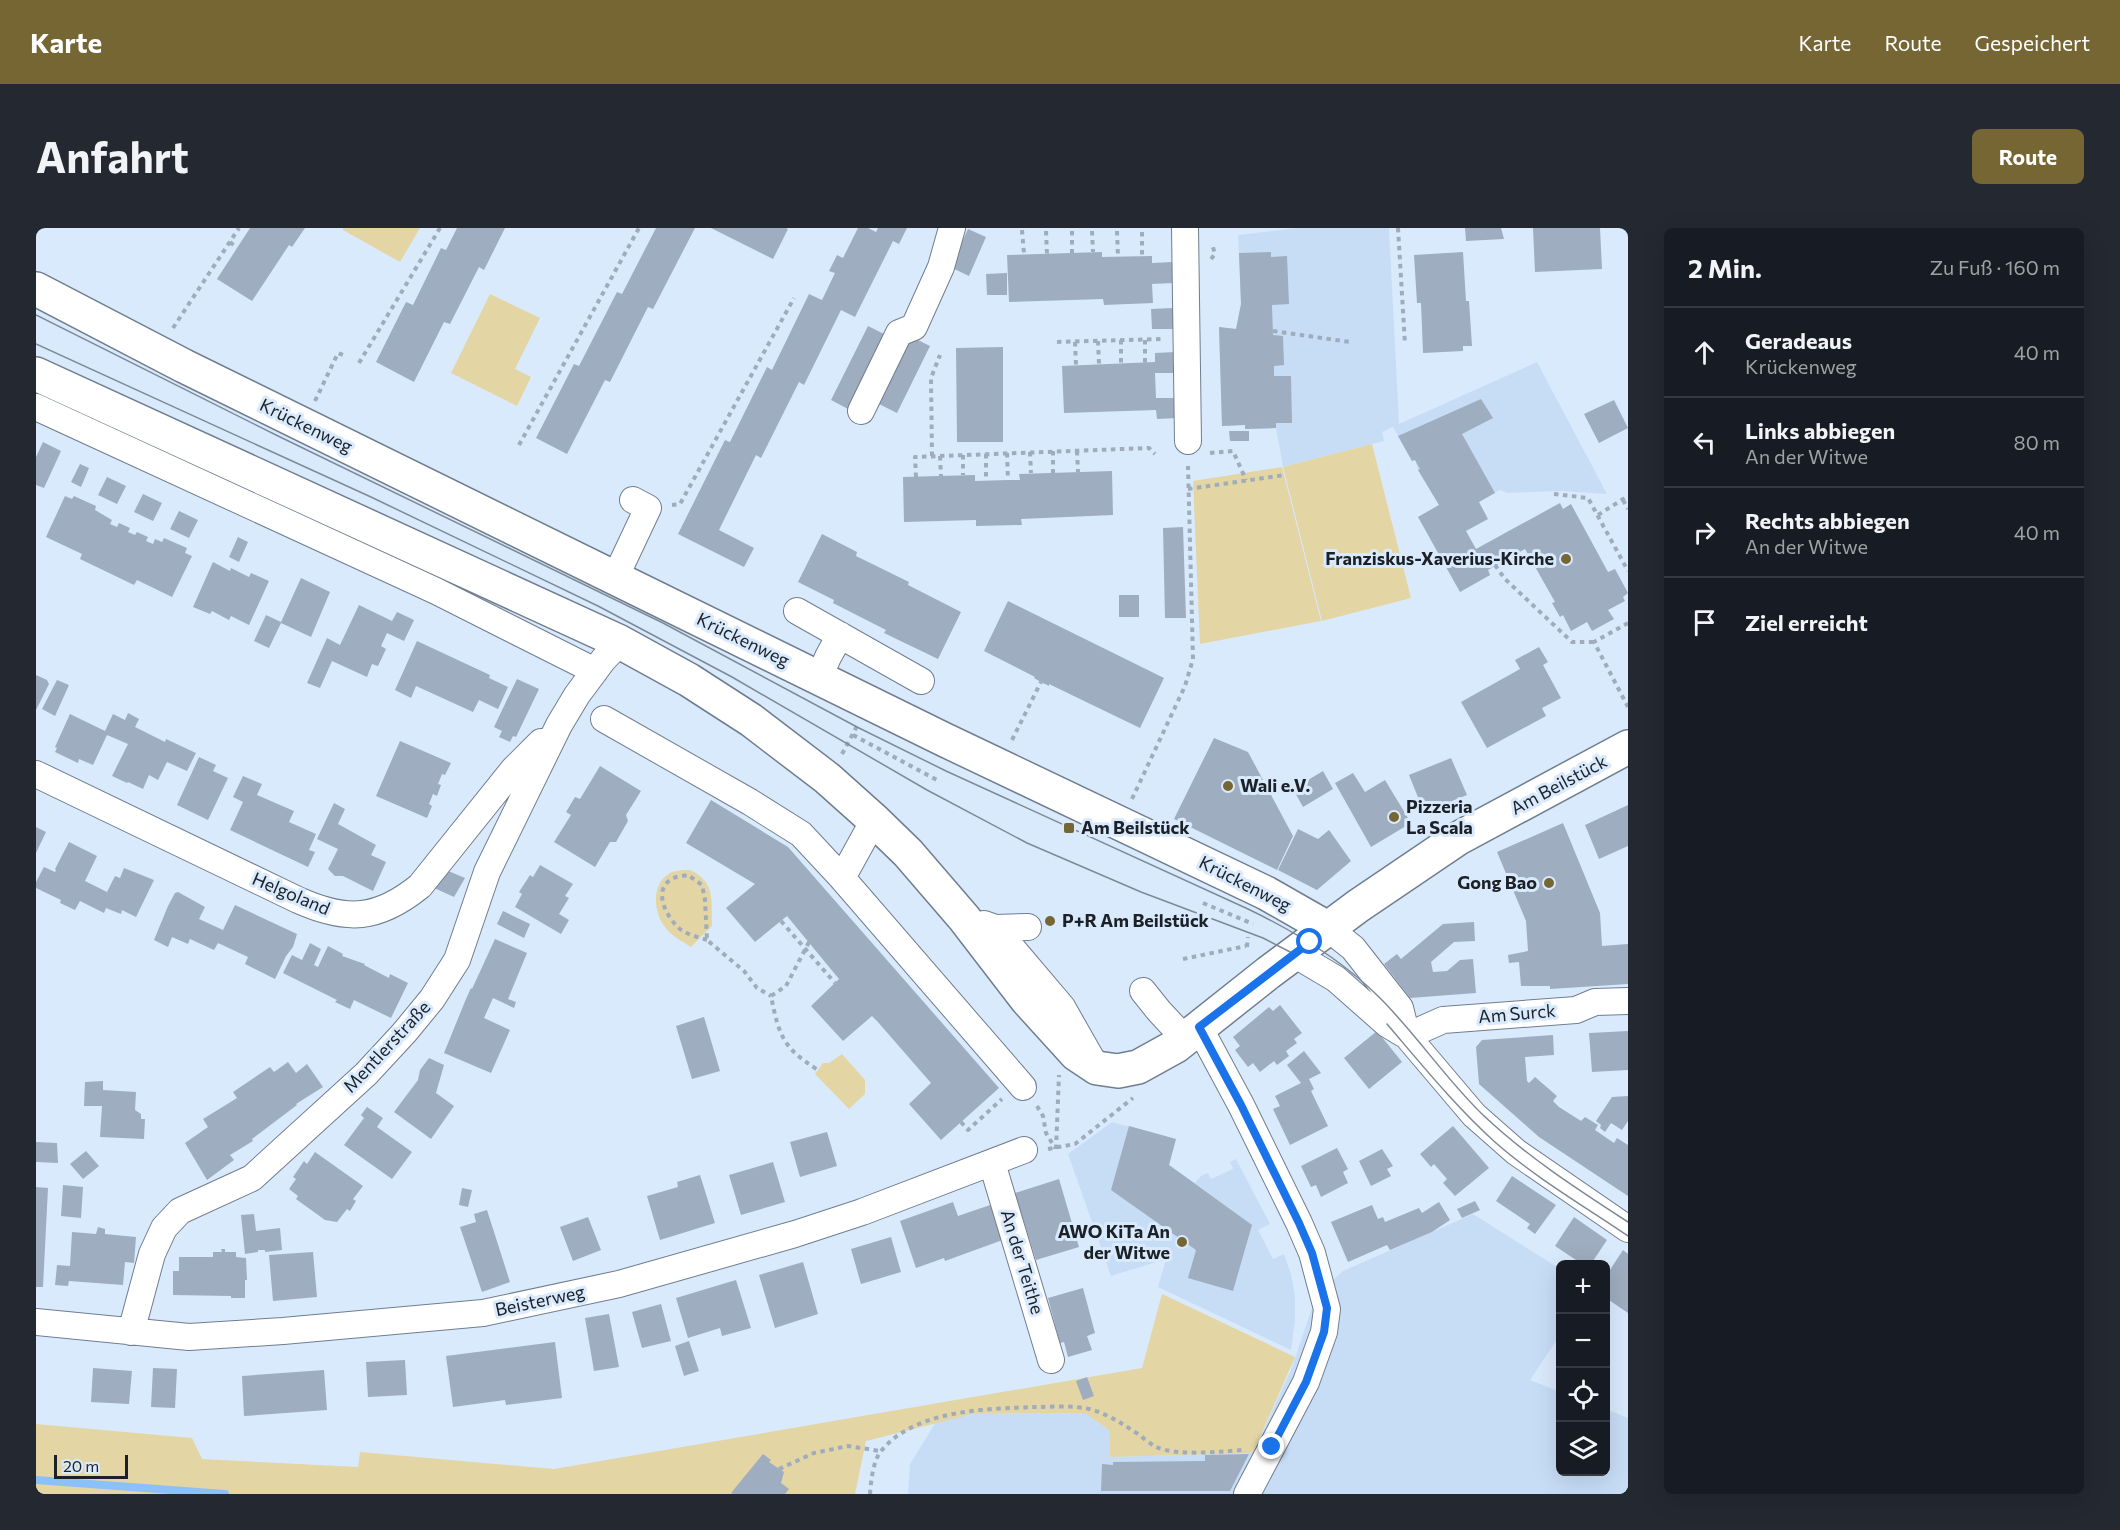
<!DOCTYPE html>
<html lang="de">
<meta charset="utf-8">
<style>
body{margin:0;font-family:Commissioner,sans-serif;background:#242831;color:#f1f3f6}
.controls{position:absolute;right:18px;bottom:18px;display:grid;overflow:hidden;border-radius:9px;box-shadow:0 6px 24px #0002}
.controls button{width:54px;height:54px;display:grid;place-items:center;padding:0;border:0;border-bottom:2px solid #363941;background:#171b24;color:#f1f3f6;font:30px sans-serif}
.scale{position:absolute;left:18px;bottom:15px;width:74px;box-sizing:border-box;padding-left:6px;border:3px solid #1b2127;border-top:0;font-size:16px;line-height:21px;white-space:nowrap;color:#1b2127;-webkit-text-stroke:4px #daeafd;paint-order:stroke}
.stop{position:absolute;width:18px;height:18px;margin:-14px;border:4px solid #1a73e8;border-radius:50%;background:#fff}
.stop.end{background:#1a73e8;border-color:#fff;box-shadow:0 2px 6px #0008}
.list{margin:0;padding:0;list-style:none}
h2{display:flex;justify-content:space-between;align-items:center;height:78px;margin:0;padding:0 24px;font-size:26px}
h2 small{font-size:20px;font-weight:400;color:#9ea1a6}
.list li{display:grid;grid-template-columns:39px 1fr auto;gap:18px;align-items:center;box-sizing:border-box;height:90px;padding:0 24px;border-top:2px solid #363941}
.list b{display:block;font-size:22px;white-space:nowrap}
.list p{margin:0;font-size:20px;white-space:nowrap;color:#9ea1a6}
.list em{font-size:20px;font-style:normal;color:#9ea1a6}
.icon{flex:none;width:33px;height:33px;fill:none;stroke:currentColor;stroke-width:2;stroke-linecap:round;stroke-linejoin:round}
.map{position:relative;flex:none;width:1592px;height:1266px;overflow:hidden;border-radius:9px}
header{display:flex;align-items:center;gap:36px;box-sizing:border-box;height:84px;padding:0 30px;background:#756634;color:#fff}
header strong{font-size:28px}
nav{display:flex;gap:33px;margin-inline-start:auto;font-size:21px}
.intro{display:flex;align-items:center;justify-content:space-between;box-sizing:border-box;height:144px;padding:0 36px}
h1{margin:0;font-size:42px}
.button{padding:15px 27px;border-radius:9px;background:#756634;color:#fff;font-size:21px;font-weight:700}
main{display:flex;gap:36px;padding:0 36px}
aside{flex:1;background:#171b24;border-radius:9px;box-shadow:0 6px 24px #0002}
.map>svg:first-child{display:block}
.built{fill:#c7ddf6}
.green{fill:#e4d5a4}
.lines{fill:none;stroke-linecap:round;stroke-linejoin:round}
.stream{stroke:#8bc0fa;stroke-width:8}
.building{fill:#9eadbf}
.minor-casing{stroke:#6f7e8f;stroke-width:28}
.major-casing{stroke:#6f7e8f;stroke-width:36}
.path{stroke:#9facbb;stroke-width:4;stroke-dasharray:4.5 4.5;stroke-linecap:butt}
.minor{stroke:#fff;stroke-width:26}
.major{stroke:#fff;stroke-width:33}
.tram{stroke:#7e8996;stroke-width:1.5}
.route{stroke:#1a73e8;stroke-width:8}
.poi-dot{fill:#756634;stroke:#daeafd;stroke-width:2}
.labels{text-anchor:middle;stroke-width:6;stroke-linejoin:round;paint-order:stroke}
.street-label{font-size:18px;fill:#1b2127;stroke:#daeafd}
.poi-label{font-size:18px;font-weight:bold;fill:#1b2127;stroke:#daeafd;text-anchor:start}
</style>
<header>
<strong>Karte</strong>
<nav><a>Karte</a><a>Route</a><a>Gespeichert</a></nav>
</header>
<div class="intro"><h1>Anfahrt</h1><a class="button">Route</a></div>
<main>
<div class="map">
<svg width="1592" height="1266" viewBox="0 0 1592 1266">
<rect width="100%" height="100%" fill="#daeafd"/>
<!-- built -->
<path class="built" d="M1263,0H1353L1363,196L1501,134L1571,266L1525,263L1471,265L1464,262L1438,276L1423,291L1454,347L1424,364L1382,289L1403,277L1382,242L1379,232L1376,233L1357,199L1346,204L1348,213L1247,239L1240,200L1209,201V197L1186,198L1183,99L1200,101L1205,76L1202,7Z
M1076,894L1140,911L1133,937L1159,955L1165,948L1172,945L1175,951L1197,941L1194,934L1200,931L1234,996L1222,1002L1237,1031L1248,1026L1255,1046L1259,1068V1093L1255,1122L1122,1059L1130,1031L1075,1048L1032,926Z
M1437,986L1524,1041V1107L1494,1152L1524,1164V1244H1570V1181L1592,1190V1266H872L874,1236L900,1194L937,1186L1014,1185L1050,1186L1073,1202L1074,1229L1217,1225L1255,1142L1280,1068L1307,1043Z"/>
<!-- green -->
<path class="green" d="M307,0H384L364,34L307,2Z
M454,66L504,90L479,141L495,149L481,178L415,145Z
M1336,216L1375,370L1286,393L1247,239Z
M1246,239L1285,393L1164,416L1157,253Z
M654,642C680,654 675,672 676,698L655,719C646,713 635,708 629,699C618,685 615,659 631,647C637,642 647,642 654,642Z
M806,826L829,852V866L813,881L779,846L787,835H793Z
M1126,1066L1259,1129L1217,1225L1074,1229L1073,1202L1050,1186L1014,1185L937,1186L830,1213L819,1266H0V1196L156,1210L166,1231L322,1239L324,1224L518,1241L1106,1140Z"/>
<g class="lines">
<!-- stream -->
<path class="stream" d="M0,1252L189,1266"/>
</g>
<!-- building -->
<path class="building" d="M214,0H269L256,19L253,17L216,73L181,51Z
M421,0H469L448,42L443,39L414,96L408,94L378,154L340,134L370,74L377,77L405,20L410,22Z
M620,0H659L617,81L612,79L574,154L569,152L531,226L500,210L538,136L543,138L581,64L586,66Z
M675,0H750L752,1L737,31Z
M822,0H832L840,4L842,0H871L863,16L857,13L819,89L805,82L768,157L763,154L725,230L720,227L683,302L718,320L708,339L642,306L689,212L694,214L731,139L736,142L773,66L786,72L799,45L793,43L801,27L807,30Z
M1429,0H1465L1468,11L1430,13Z
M1497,0H1564L1566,41L1499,44Z
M932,1L950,9L933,48L914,39Z
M1066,24V29L1116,28V35L1137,34L1138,55L1116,56L1117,75L1068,77L1067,71L973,74L971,27Z
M1235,24V29L1251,28L1253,76L1236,77L1237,107L1247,108L1248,137L1238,138V148H1255L1256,195H1240V200L1209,201V197L1186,198L1183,99L1200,101L1205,76L1203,25Z
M1427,24L1430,73H1433L1436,118H1427V123L1387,125L1385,75H1381L1378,27Z
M971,45V67H951L950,46Z
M1137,80L1138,101H1116L1115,81Z
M832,98L850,107L814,182L795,172Z
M876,109L894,118L861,185L843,176Z
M967,119V214H921L920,120Z
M1140,124L1141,145H1119L1120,170H1142V190L1121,191L1120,182L1028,185L1026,138L1119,134V125Z
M1445,171L1457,190L1426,206L1459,265L1443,274L1452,291L1430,303L1440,321L1524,275L1527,281L1535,276L1572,344L1579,341L1592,365L1587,369L1589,373L1572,382L1578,391L1556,403L1551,394L1535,403L1527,387L1524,389L1516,375L1519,374L1489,321L1452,342L1454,347L1424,364L1382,289L1403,277L1382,242L1384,241L1379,232L1376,233L1362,208Z
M1578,172L1592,200L1563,215L1548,186Z
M1193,203H1213V213H1194Z
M7,214L25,223L8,260L0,257V229Z
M44,236L53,240L45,259L35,254Z
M1076,243L1077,287L985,291L986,297L940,298V292L868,294L867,249L939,247V253L972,252H984L983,246Z
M71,249L90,258L81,276L62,267Z
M107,266L126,275L117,293L98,284Z
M29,268L36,271L38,268L60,278L59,282L76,292L74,296L81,299L83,295L94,300L92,304L99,307L101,304L112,309L110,313L117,316L119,311L126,314L128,310L151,320L149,325L156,328L136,369L101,352L98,357L44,331L46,326L10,309Z
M143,283L162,292L153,310L134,301Z
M1147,299L1150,390H1129L1127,300Z
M786,306L821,324L820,328L873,354L872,357L925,384L902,431L848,405L850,402L797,375L798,372L762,354Z
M202,309L212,314L203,334L193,329Z
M177,334L194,343L195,340L213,349L215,345L233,353L213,397L195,388L193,392L176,383L174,386L157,379Z
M265,350L294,364L275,409L245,395L233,420L218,413L230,387L245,394Z
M1083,367H1103V389H1083Z
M972,373L1128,450L1104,500L1013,456V458L1005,454L998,450L999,449L948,423Z
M323,377L356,393L361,384L378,392L368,413L351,405L345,418L350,421L342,438L336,436L331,449L296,433L284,460L271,455L291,410L304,417Z
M381,413L454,447L453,450L472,459L462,481L443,472L437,484L380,458L375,470L359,462Z
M1503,419L1512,434L1507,437L1525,470L1506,480L1510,488L1451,520L1425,474L1484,441L1479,432Z
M0,447L11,452L13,456L0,482Z
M481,451L503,461L480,509L477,508L474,514L463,509L466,503L458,499Z
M21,452L33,457L19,488L6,481Z
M92,485L103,491L99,499L129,514L130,511L160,525L151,543L131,534L122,552L113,547L107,561L92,554L91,555L76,548L92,516L71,507L57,537L43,531L42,535L19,524L21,520L19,519L34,486L69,503L77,486L89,492Z
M1178,510L1212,524L1257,608L1241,642L1138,591Z
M364,513L415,535L409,547L406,546L402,556L405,557L401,568L397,566L393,576L396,578L391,590L340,568Z
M163,529L180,537L177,543L192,550L172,592L141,577Z
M1415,530L1431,567L1388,584L1373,547Z
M564,538L605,563L590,587L592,593L580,614H574L559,639L518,614L535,587L530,584L539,569L544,571Z
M1287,543L1297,561L1267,579L1257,561Z
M1317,545L1329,564L1349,552L1375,595L1335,619L1299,555Z
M207,548L226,556L221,567L258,583L253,594L280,606L273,622L279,624L272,639L194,602L207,574L197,569Z
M675,572L752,619L963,860L905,912L873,876L895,855L841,793L836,788L807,813L775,778L803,751L751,688L719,714L690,680L719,656L650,615Z
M298,575L309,581L302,596L340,617L335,627L350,634L337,663L307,648H299L292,641L302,621L281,611Z
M1592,577V618L1563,631L1549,597Z
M1527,595L1564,685L1566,718L1592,716V756L1514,761V758H1485L1483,734L1473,735L1472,727L1492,723L1490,693L1461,624Z
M0,599L10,604L0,625Z
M1262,601L1282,611L1293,602L1315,633L1281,662L1242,642Z
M33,614L61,628L49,653L71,664L79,648L84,650L88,640L118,652L100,689L86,682L85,686L70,680L68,685L44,673L39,682L24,675L25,672L0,660V654L8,639L19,644L20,642L19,641Z
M504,637L537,656L529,668L533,670L523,686L533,692L525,706L479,679L486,666L483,664L494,647L497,649Z
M410,642L429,650L418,669L396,659Z
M142,664L169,679L163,691L187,702L199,677L261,706L257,719L250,728L239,751L209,736L212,729L182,715L178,722L154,711L152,716L136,709L132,719L118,712L132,678L139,665Z
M467,683L494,696L488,710L461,696Z
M1438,694L1439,713L1418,714L1395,734L1397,744L1411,743L1424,732L1437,731L1440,765L1374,770L1348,736L1361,726L1365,731L1407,696Z
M459,711L491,725L472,771L480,774L478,780L457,770L448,790L474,802L455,845L408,825L430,771L435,760L436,761Z
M274,715L285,721L278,737L282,739L292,718L307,726L306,728L329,736L328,737L353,750L354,746L372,755L355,790L318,772L314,781L299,774L301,772L247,745L256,727L266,732Z
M1244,777L1266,805L1258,811L1261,815L1250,823L1253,828L1241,837L1238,833L1224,844L1217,835L1212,839L1199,822L1204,818L1197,809L1233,779L1237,783Z
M668,789L684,843L656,851L640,798Z
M1341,803L1366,834L1333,861L1308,830Z
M1592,803V842L1556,844L1553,805Z
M1517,807L1518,827L1489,829L1491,853L1493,855L1499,849L1521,868L1517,873L1523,879L1545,893L1549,889L1562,897L1559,902L1578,915L1581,910L1592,917V968L1503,909L1443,856L1440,819L1446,812Z
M1268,823L1285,845L1273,851L1278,861L1275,863L1292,898L1254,917L1237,881L1244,878L1239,868L1265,855L1251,837Z
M393,830L408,837L400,865L418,878L395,911L358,884L382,852L384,842Z
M252,834L260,845L271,836L287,859L260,876L261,877L216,911L217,913L194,927L198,932L171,952L149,915L172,899L167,891L201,870L197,864L234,839L238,844Z
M67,853V862L100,864L99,882L105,886V891H109L108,911L64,909L66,878H48L49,854Z
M1592,868V893L1586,902L1575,895L1569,904L1564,900L1565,897L1560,893L1576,869Z
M331,879L347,890L341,899L376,924L356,951L308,917L328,890L325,887Z
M1093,898L1140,911L1133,937L1216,997L1197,1063L1152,1050L1160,1022L1075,962Z
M1417,898L1453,940L1419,968L1407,955L1411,951L1398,936L1395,939L1384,926Z
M791,904L801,938L764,949L754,914Z
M0,914L21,915L22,935L0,934Z
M1301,920L1312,941L1307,944L1312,955L1285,969L1280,957L1275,959L1265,938Z
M1346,921L1357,938L1351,941L1355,948L1335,958L1323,933Z
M50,923L63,938L47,951L34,936Z
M279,924L327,958L317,971L320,973L314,983L311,981L301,994L289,992L260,971L262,968L253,961L260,951L257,949L268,933L271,936Z
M737,934L749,974L705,987L693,947Z
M664,947L679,995L624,1012L611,968L642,959L641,954Z
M1476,948L1520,977L1499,1006L1491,1000L1494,996L1460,973Z
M1023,951L1043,1019L1000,1032L979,965Z
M27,957L47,959L45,990L25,988Z
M0,959L12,960L7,1059H0Z
M426,960L436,962L432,979L423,977Z
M1439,973L1444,982L1426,990L1421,981Z
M917,974L922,988L960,975L972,1010L909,1033L908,1030L880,1040L864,993Z
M1403,974L1414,992L1396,1004L1354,1022L1351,1017L1312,1034L1295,994L1336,977L1342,991L1347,989L1349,994L1383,980L1386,985Z
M451,982L474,1054L446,1064L424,999L440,994L438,986Z
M218,986L220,1003L244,1000L246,1022L229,1024V1022H222V1024L209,1026L205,987Z
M552,989L565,1022L537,1033L524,999Z
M1538,989L1571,1012L1555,1036H1546L1519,1018Z
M62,999L69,1001V1006L100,1009L98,1035L89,1034L87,1057L33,1053L32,1058L19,1057L21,1037L34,1038L36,1004L60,1006Z
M855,1009L865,1044L825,1056L815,1021Z
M185,1021H189V1024H200V1029L210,1030L211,1052H209V1070H195V1068L137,1067V1043H143V1029H177V1024H186Z
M1587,1022L1592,1026V1085L1570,1070V1048Z
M277,1024L281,1069L237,1073L233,1027Z
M767,1034L782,1086L739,1100L723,1047Z
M700,1052L715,1100L686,1108L684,1100L652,1110L640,1070Z
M1047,1060L1059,1105L1051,1108L1056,1122L1032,1129L1028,1114L1024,1115L1012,1070Z
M625,1076L635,1113L606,1120L596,1084Z
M573,1086L583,1139L558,1143L549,1090Z
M653,1113L663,1143L648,1148L639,1118Z
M519,1114L526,1170L470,1177L469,1172L417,1179L410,1128Z
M369,1132L371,1167L332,1169L330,1134Z
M57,1140L96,1143L93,1176L55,1174Z
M117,1140L141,1141L139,1180L115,1179Z
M288,1142L291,1182L208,1188L206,1148Z
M1051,1149L1058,1168L1047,1172L1040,1153Z
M727,1226L735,1232L733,1234L748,1244L745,1255L753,1261L749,1266H697L695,1265Z
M1213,1226L1194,1263H1065L1066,1236L1077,1237V1234L1169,1233V1227Z"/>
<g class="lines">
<defs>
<path id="minor" d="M1149,0L1152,213
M0,179L400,363L559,443
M825,183L863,105L878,99L905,39L916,0
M579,350L612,280L597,272
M761,383L885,453
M783,450L792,429L804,407
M568,491L714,574L765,606L806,650L987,859
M0,546L262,672C311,694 342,692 384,658L477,542L505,514
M806,650L838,592
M948,696L959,700L992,699
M959,700L1026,779L1055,830
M1293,701L1317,720L1364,780L1371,808
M1258,726L1300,751L1351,796L1371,808L1438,887L1480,924L1592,1001
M1107,763L1123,783L1149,811
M1163,799L1205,877L1263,995L1276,1025L1291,1081L1288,1104L1270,1154L1211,1266
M1371,808L1407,792L1540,782L1559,774L1592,773
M956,935L1015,1132
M0,1094L153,1109L247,1103L447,1085L583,1056L759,1006L826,984L988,922
M95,1104L116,1026L128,1000L144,983L216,950L330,846L368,805L396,771L421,732L451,644L523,497L541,467L567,432L584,414"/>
<path id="major" d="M0,61L148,138L579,350L909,512L1230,665L1293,701
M0,146L582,413L653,452L715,492L791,550L838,592L872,625L928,690L991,772L1040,826L1061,840L1082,843L1102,839L1140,818L1232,745L1322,678L1421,611L1592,519"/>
</defs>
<!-- minor casing -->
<use href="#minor" class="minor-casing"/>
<!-- major casing -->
<use href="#major" class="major-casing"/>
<!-- path -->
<path class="path" d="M1362,0L1369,116
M986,2L988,26
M1010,3L1011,26
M1036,3V25
M1056,3L1057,24
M1081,3L1082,29
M1106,4V28
M194,14L201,20
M1175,31L1179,26L1176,16
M137,100L203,0
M1237,103L1314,114
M1085,112V136
M1109,112V135
M1062,113L1063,136
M1021,114L1126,111
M1039,114L1040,137
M323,135L404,0
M279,173L302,125L307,127
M483,217L603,0
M1017,223V245
M1041,223L1042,244
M994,224L995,245
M971,225L972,252
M1174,225L1197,223L1210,252
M950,226V253
M927,227V247
M896,228L895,150L904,127
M904,228L905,248
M880,249L879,229L1113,220L1119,226
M1152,261L1249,247
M1518,266L1552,270L1592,343
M1587,272L1592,281
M636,277L644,276L758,70
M1562,287L1592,268
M1459,337L1469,351L1536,414H1558
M1592,395L1558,414L1592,479
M817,507L901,552
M976,512L1005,454
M806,526L821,498
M1096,571L1149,458L1157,431L1152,238
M1167,675L1217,696
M745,693L799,755
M671,712C662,709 652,707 644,701C630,689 615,660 638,650C642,648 648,648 652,647L666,657L669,672L671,712L708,743L721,760L735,768
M773,714L750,758L735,768C743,808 747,820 782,842
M1211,719L1212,709
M1147,731L1210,718
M1001,878L1007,888L1010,905L1019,920
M925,894L932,902L966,871
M1012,921L1039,916L1097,870
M1020,921L1023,847
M743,1241L778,1225L812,1218L844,1223
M834,1266C835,1253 837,1233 845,1223C880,1181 950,1181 999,1179C1016,1179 1036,1177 1053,1181C1073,1186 1088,1197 1105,1208C1109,1212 1115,1216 1120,1219C1141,1228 1182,1224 1206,1222"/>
<!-- minor -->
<use href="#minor" class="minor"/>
<!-- major -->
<use href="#major" class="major"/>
<!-- tram -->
<path class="tram" d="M0,87L240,207L627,395L821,499L910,543L1212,681C1260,704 1306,732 1344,770C1380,806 1409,850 1446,886C1490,928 1541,961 1592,994
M0,116L335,269L562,378L696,449L891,562L991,615L1105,664L1227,710L1258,726
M1351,796C1386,837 1420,879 1460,915C1500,950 1548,978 1592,1008"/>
</g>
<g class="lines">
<!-- route -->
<path class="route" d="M1236,1219L1270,1154L1288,1104L1291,1080L1276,1025L1263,995L1205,877L1163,799L1274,714"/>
</g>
<!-- markers -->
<g class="poi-dot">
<circle cx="1530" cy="331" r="6"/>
<circle cx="1192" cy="558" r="6"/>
<circle cx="1358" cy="589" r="6"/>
<rect x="1027" y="594" width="12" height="12" rx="3"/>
<circle cx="1513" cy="655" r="6"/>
<circle cx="1014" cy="693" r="6"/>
<circle cx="1146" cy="1014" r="6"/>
</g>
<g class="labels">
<!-- street labels -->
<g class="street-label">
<text transform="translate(270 198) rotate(26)" y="6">Krückenweg</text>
<text transform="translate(707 412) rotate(26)" y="6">Krückenweg</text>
<text transform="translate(1523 557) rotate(-28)" y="6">Am Beilstück</text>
<text transform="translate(1209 656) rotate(27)" y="6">Krückenweg</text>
<text transform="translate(255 666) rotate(23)" y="6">Helgoland</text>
<text transform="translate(1481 786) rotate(-5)" y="6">Am Surck</text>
<text transform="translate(351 819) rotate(-47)" y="6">Mentlerstraße</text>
<text transform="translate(986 1034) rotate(73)" y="6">An der Teithe</text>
<text transform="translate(504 1073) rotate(-12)" y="6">Beisterweg</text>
</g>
<!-- poi labels -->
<g class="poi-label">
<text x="1518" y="337" text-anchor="end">Franziskus-Xaverius-Kirche</text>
<text x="1204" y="564">Wali e.V.</text>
<text x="1370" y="585">Pizzeria<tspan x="1370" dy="21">La Scala</tspan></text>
<text x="1045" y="606">Am Beilstück</text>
<text x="1501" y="661" text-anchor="end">Gong Bao</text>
<text x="1026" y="699">P+R Am Beilstück</text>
<text x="1134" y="1010" text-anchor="end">AWO KiTa An<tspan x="1134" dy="21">der Witwe</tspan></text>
</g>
</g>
</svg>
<div class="controls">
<button>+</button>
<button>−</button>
<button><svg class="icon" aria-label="locate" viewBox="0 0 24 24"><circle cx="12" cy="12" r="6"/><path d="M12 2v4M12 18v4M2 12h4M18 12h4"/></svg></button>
<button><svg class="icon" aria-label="layers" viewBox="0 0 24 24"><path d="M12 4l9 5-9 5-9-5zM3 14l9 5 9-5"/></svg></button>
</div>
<div class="scale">20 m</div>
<div class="stop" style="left:1274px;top:714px"></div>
<div class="stop end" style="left:1236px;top:1219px"></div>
</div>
<aside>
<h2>2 Min.<small>Zu Fuß · 160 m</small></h2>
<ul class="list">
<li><svg class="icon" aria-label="ahead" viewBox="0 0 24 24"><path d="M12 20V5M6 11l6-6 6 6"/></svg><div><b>Geradeaus</b><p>Krückenweg</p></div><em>40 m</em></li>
<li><svg class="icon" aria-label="left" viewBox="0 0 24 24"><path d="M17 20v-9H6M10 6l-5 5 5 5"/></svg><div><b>Links abbiegen</b><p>An der Witwe</p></div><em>80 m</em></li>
<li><svg class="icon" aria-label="right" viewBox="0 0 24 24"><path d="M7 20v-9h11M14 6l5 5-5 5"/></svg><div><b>Rechts abbiegen</b><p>An der Witwe</p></div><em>40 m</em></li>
<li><svg class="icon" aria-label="arrive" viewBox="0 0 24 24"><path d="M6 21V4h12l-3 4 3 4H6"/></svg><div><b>Ziel erreicht</b></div></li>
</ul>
</aside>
</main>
